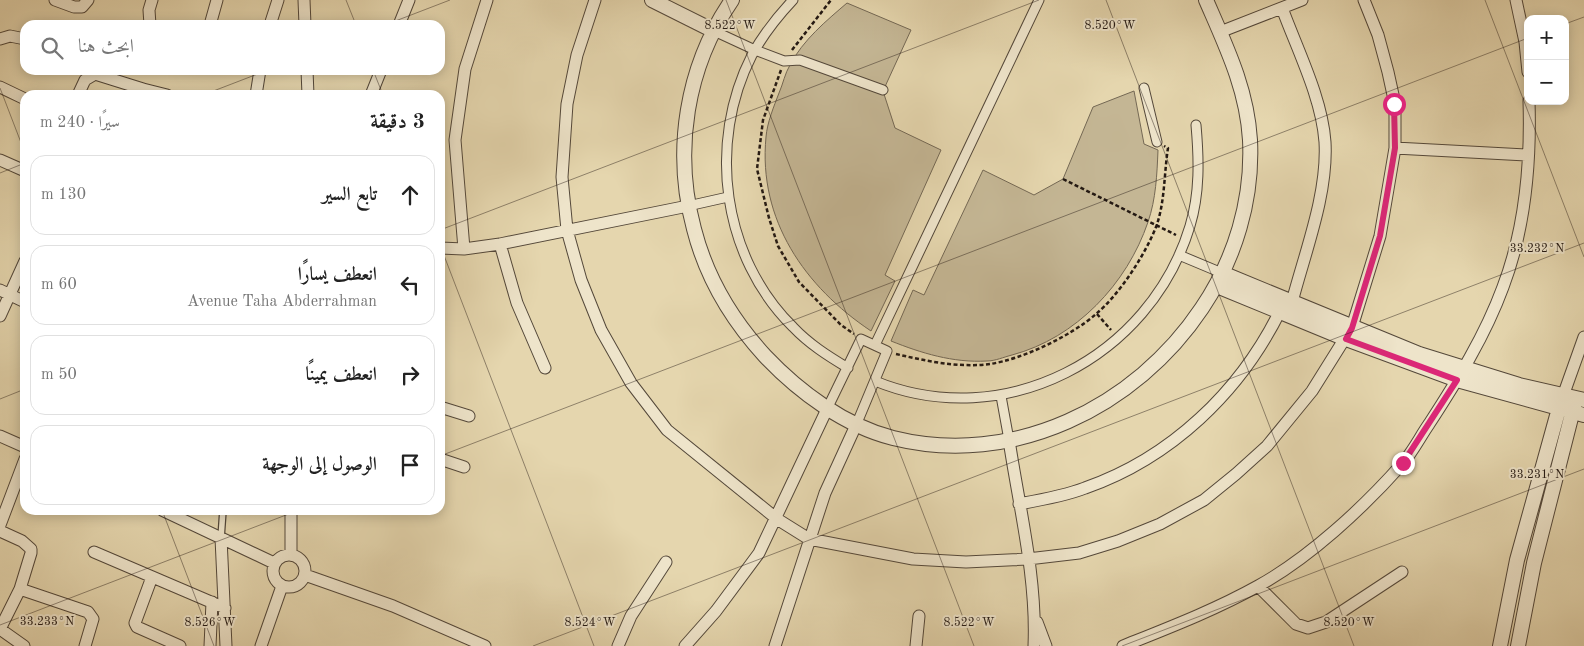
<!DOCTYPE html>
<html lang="ar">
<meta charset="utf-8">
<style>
body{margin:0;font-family:"Old Standard TT",Amiri,serif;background:#f6f6f6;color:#222;direction:rtl}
.controls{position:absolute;right:15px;top:15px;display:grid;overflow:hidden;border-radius:10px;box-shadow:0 2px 12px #0003}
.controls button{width:45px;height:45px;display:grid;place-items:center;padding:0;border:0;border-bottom:1px solid #e0e0e0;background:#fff;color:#222;font:25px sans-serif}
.stop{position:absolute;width:15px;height:15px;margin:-11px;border:4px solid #db2777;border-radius:50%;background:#fff}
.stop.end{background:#db2777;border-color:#fff;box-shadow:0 1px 5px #0008}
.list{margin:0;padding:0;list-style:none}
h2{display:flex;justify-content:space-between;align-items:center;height:65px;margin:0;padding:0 20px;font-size:21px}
h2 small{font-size:16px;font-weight:400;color:#767676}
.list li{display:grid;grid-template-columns:32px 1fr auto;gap:15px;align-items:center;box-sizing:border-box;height:80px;margin:0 10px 10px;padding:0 10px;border:1px solid #e0e0e0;border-radius:15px}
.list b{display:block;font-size:19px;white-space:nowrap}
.list p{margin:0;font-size:16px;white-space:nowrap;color:#767676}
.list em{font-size:16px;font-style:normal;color:#767676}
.icon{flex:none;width:28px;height:28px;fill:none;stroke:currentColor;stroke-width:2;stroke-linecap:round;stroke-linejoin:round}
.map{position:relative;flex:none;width:1584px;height:646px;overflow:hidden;direction:ltr}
.search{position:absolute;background:#fff;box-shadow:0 2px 12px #0003;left:20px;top:20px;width:425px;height:55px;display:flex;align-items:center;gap:12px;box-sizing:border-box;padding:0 18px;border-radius:15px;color:#767676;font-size:19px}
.panel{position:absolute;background:#fff;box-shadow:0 2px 12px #0003;left:20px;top:90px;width:425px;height:425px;border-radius:15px;direction:rtl}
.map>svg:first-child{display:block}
.green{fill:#c4b694;stroke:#746854}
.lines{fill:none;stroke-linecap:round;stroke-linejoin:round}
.service-casing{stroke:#54483a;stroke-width:8}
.pedestrian-casing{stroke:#54483a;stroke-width:11}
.minor-casing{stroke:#54483a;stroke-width:13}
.tertiary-casing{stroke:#54483a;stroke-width:16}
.path{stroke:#241913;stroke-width:2.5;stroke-dasharray:4 2.5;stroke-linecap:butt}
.service{stroke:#eee4ca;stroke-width:5.5}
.pedestrian{stroke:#eee4ca;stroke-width:9}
.minor{stroke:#eee4ca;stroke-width:11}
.tertiary{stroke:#eee4ca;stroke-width:14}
.route{stroke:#db2777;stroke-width:6}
.ticks{fill:none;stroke:#241913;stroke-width:1;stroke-opacity:0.45}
.ticks-label{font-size:12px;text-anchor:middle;fill:#241913;stroke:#eee4ca;stroke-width:4;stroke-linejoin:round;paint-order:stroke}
</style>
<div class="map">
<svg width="1584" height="646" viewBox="0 0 1584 646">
<rect width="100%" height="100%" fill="#e5d6ae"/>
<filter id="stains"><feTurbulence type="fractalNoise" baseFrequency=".004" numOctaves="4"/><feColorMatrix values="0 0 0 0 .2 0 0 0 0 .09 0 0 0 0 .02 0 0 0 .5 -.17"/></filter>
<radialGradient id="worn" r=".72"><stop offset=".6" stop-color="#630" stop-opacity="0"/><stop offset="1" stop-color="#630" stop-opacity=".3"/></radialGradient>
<!-- green -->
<path class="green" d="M847,3L911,30L883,91L895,128L941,150L885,275L895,281L871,331C805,287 758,220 766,137C767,123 774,106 779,93C783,84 785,73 790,65C803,40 826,21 847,3Z
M1134,91L1144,144L1158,150C1157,174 1156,199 1148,222C1127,284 1076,338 1012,355C1004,357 995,361 987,361C953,363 921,353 891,341L913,290L924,295L983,170L1034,195L1063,179L1093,107Z"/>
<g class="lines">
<defs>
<path id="service" d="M221,538L223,510"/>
<path id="pedestrian" d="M793,0C777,17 763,35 752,55C707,143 722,257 793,327C809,344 828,356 848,368
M714,31L755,50L784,61L800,60L883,90
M1144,88L1157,142
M688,206L728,197
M1179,255L1222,273
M875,345L1039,0
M875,381C1004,434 1150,358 1190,226C1200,193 1199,159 1196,125
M1001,396L1009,440
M828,407L861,339L887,351L857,423"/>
<path id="minor" d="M55,0L74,7H82L88,0
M304,0L305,25
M595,0L577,55L567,104L562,177L567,230L581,280L601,330L631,383L667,430L777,519L809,539L913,559L966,562L1028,559L1079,553L1118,541L1160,524L1204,500L1236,474L1267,446L1312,391L1352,327L1380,236L1395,148V104L1388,72L1378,35L1364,0
M1516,0L1525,42L1528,72
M1282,8C1297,49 1322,98 1325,142C1328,194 1305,252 1292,302
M150,25L149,10L152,0
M210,25L217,0
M270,25L278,0
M399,25L409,0
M1220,32L1302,0
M0,39L10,36L25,39
M307,70L308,95
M0,87L25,99
M143,89L167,95
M78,95L85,80L95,74L143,89L142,95
M256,95L260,70
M371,95L381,70
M1395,148L1527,155
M0,160L25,171
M500,244L517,303L545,368
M440,248L464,249L500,244L688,206
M464,249L455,140L465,69L487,0
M0,290L25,302
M0,316L25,261
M1563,396L1584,337
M440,407L469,416
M0,436L25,447
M1009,440C1019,507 1037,577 1034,646
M440,459L464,467
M1019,504C1041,500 1064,496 1085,488C1171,458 1240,392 1280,311
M162,510L274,563
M291,510V554
M0,525L25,459
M0,531L22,541L31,549V553L20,589L0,629
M221,538L226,646
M94,552L225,608
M273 571a16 16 0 1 1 32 0a16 16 0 1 1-32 0Z
M305,575L393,606L485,646
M152,577L135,623L137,627L180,646
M1258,586L1296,624L1308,628L1326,622L1402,572
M20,589L88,612L93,619L85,646
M1037,622L1046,646
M0,629L24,646
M210,646L212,602
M261,646L282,586
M618,646L631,616L666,562
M685,646L716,611L759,553L828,407
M775,646L825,493L857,423
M916,646L919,616
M1123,646C1168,628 1215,610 1258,586C1309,558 1363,508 1402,464C1412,453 1420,437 1429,424C1457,381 1485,336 1503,287C1525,229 1531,164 1529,101"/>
<path id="tertiary" d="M652,0L714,31
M732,0C686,67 673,151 694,229C706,276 732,320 765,356C799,392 845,426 893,438C1013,468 1136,407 1202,308C1235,259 1253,200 1250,140C1247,89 1226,46 1206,0
M1222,273L1419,354L1519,385L1584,400
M1217,286L1346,339L1457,380L1584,415
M1500,646L1517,560L1561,401
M1518,646L1534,563L1574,406"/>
</defs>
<!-- service casing -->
<use href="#service" class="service-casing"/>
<!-- pedestrian casing -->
<use href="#pedestrian" class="pedestrian-casing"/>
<!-- minor casing -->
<use href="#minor" class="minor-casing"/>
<!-- tertiary casing -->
<use href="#tertiary" class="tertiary-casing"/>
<!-- path -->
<path class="path" d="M792,50L831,0
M781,70L763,120L757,169L769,218L778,246L799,282L841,325L854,334
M1063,179L1176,235
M1097,314L1111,330
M896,354C926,361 958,368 990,364C1023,359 1071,336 1096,314C1119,295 1145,255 1156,227C1165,203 1164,173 1168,148L1164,146"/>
<!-- service -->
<use href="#service" class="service"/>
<!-- pedestrian -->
<use href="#pedestrian" class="pedestrian"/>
<!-- minor -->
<use href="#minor" class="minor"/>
<!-- tertiary -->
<use href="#tertiary" class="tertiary"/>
</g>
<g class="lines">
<!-- route -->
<path class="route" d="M1394,104L1395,148L1380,236L1352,328L1346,339L1457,380L1403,463"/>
</g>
<!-- ticks -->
<path class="ticks" d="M346,0L356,25M726,0L974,646M1106,0L1354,646M1485,0L1584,257M1565,24L1584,17M385,25L450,0M373,70L383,95M0,88L25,153M203,95L268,70M0,173L25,163M440,230L1039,0M440,245L594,646M0,399L25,389M440,456L1528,38M162,510L214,646M0,625L299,510M533,646L1584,243M1122,646L1584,469"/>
<g class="ticks-label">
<text x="730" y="29">8.522°W</text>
<text x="1110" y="29">8.520°W</text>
<text x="1537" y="252">33.232°N</text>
<text x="1537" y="478">33.231°N</text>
<text x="47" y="625">33.233°N</text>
<text x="210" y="626">8.526°W</text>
<text x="590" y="626">8.524°W</text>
<text x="969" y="626">8.522°W</text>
<text x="1349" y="626">8.520°W</text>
</g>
<rect width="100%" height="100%" filter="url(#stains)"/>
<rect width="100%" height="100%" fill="url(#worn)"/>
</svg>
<div class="controls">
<button>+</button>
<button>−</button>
</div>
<div class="stop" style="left:1394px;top:104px"></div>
<div class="stop end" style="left:1403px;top:463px"></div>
<div class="search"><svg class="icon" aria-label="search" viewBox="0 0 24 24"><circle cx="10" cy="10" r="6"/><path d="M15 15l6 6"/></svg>ابحث هنا</div>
<section class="panel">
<h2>3 دقيقة<small>سيرًا · 240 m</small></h2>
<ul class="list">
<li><svg class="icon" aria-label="ahead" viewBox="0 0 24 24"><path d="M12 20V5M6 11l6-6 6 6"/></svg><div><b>تابع السير</b></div><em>130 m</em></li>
<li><svg class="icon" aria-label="left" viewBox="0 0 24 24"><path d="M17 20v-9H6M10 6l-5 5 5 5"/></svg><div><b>انعطف يسارًا</b><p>Avenue Taha Abderrahman</p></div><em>60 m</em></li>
<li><svg class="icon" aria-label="right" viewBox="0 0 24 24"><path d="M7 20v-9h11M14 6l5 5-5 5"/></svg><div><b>انعطف يمينًا</b></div><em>50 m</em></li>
<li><svg class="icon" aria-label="arrive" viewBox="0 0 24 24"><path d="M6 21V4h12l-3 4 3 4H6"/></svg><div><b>الوصول إلى الوجهة</b></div></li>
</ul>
</section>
</div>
